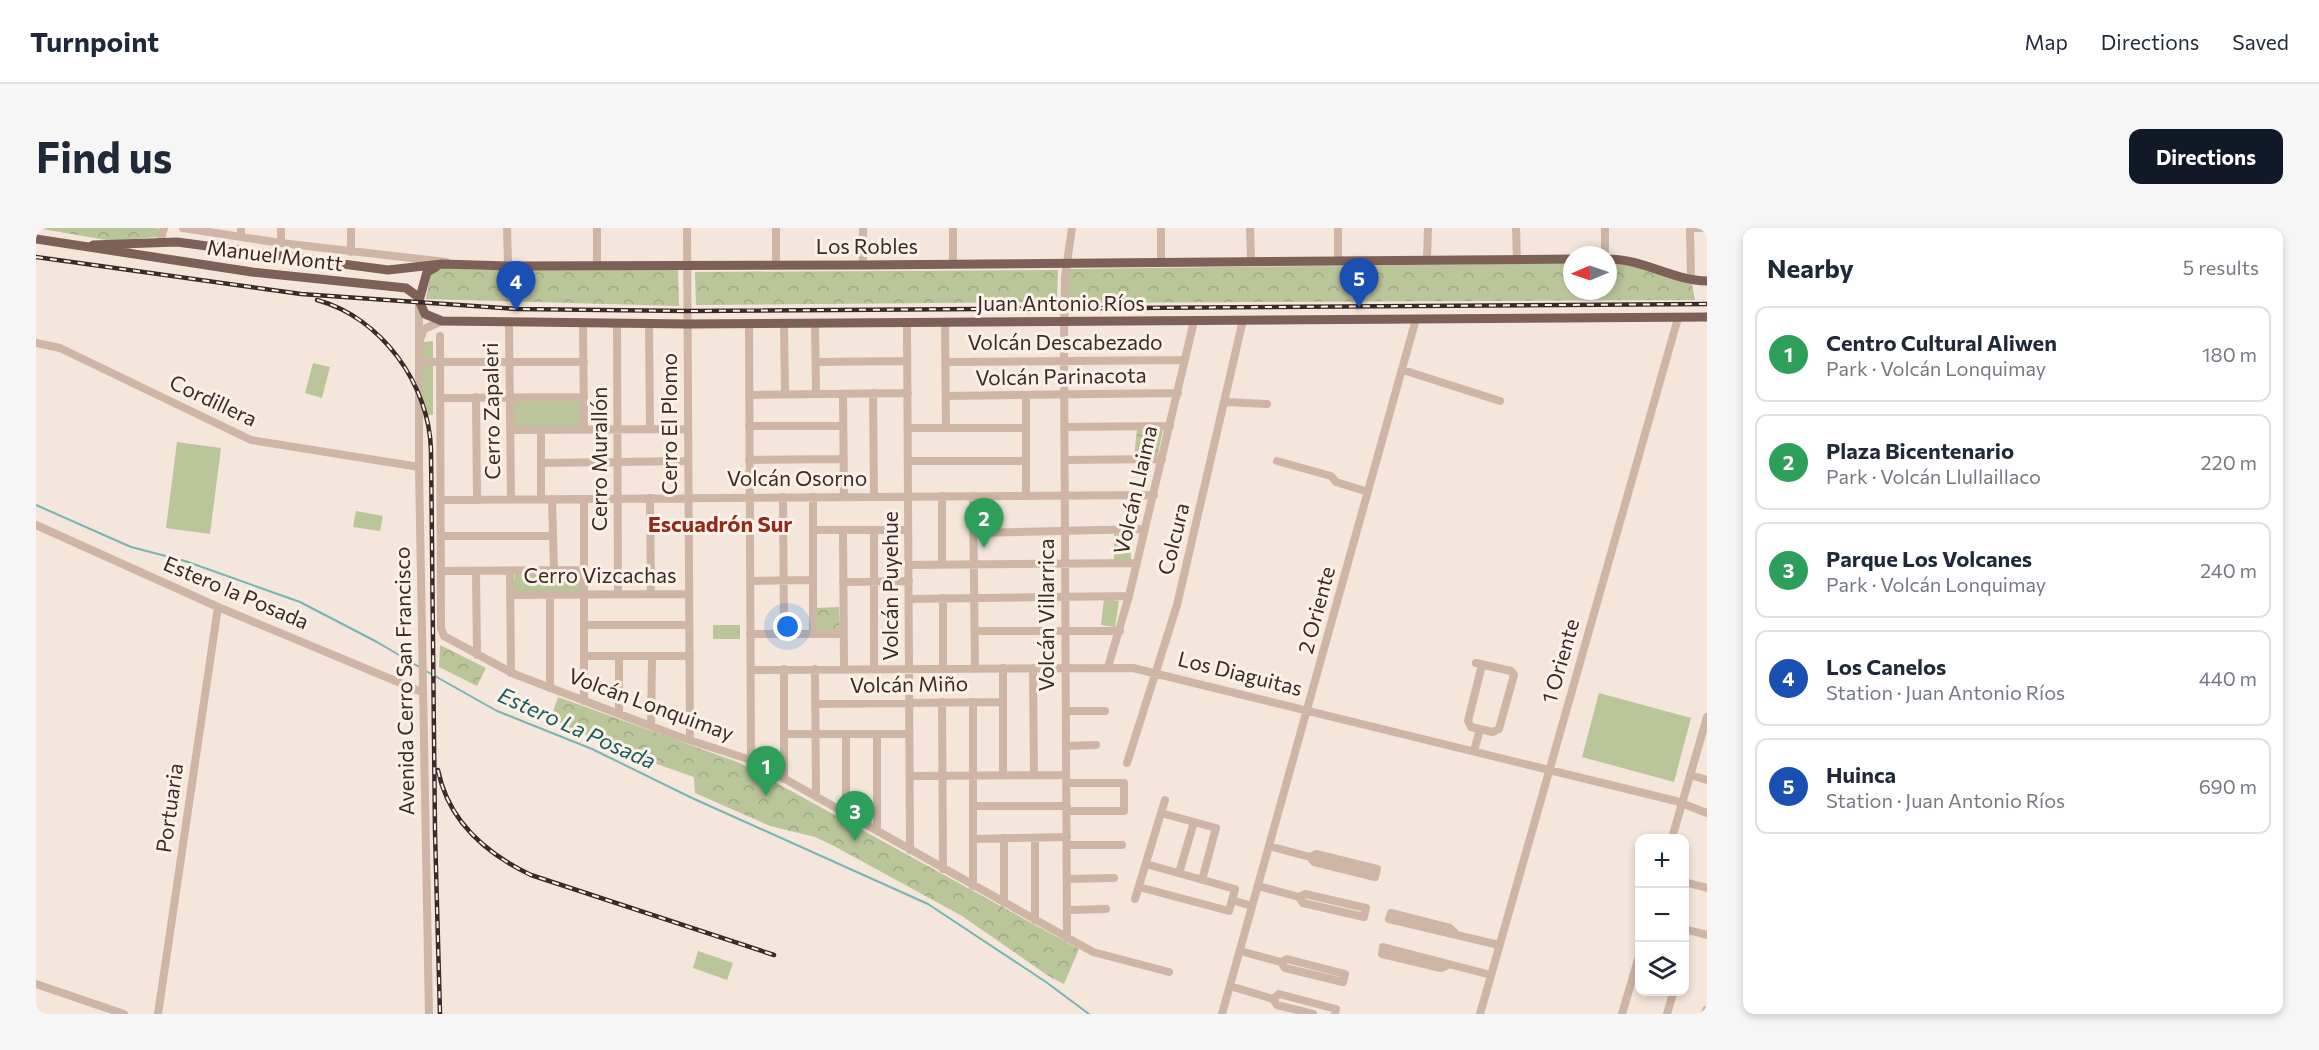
<!DOCTYPE html>
<meta charset="utf-8">
<style>
body{margin:0;font-family:Commissioner,sans-serif;background:#f6f6f7;color:#1f2937}
.controls{position:absolute;right:18px;bottom:18px;display:grid;overflow:hidden;border-radius:12px;box-shadow:0 3px 9px #0003}
.controls button{width:54px;height:54px;display:grid;place-items:center;padding:0;border:0;border-bottom:2px solid #e0e1e3;background:#fff;color:#1f2937;font:30px sans-serif}
.compass{position:absolute;left:1527px;top:18px;width:54px;height:54px;border-radius:50%;background:#fff;box-shadow:0 3px 9px #0003;rotate:268deg}
.you{position:absolute;left:752px;top:399px;width:21px;height:21px;margin:-15px;border:4px solid #fff;border-radius:50%;background:#1a73e8;box-shadow:0 0 0 9px #1a73e833}
.badge{display:grid;place-items:center;width:39px;height:39px;border-radius:50%;background:#111827;color:#fff;font-size:20px;font-weight:700}
.pin{position:absolute;translate:-50% -50px;filter:drop-shadow(0 2px 3px #0008)}
.pin::after{content:'';position:absolute;top:32px;width:21px;height:18px;background:inherit;clip-path:polygon(0 0,100% 0,50% 100%)}
.list{margin:0;padding:0;list-style:none}
h2{display:flex;justify-content:space-between;align-items:center;height:78px;margin:0;padding:0 24px;font-size:26px}
h2 small{font-size:20px;font-weight:400;color:#747a83}
.list li{display:grid;grid-template-columns:39px 1fr auto;gap:18px;align-items:center;box-sizing:border-box;height:96px;margin:0 12px 12px;padding:0 12px;border:2px solid #e0e1e3;border-radius:12px}
.list b{display:block;font-size:22px;white-space:nowrap}
.list p{margin:0;font-size:20px;white-space:nowrap;color:#747a83}
.list em{font-size:20px;font-style:normal;color:#747a83}
.icon{flex:none;width:33px;height:33px;fill:none;stroke:currentColor;stroke-width:2;stroke-linecap:round;stroke-linejoin:round}
.map{position:relative;flex:none;width:1671px;height:786px;overflow:hidden;border-radius:12px}
header{display:flex;align-items:center;gap:36px;box-sizing:border-box;height:84px;padding:0 30px;background:#fff;border-bottom:2px solid #e0e1e3}
header strong{font-size:28px}
nav{display:flex;gap:33px;margin-inline-start:auto;font-size:21px}
.intro{display:flex;align-items:center;justify-content:space-between;box-sizing:border-box;height:144px;padding:0 36px}
h1{margin:0;font-size:42px}
.button{padding:15px 27px;border-radius:12px;background:#111827;color:#fff;font-size:21px;font-weight:700}
main{display:flex;gap:36px;padding:0 36px}
aside{flex:1;background:#fff;border-radius:12px;box-shadow:0 3px 9px #0003}
.map>svg:first-child{display:block}
.green{fill:#bac599}
.park{fill:url(#park-crowns)}
.lines{fill:none;stroke-linecap:round;stroke-linejoin:round}
.stream{stroke:#77b5b2;stroke-width:2}
.minor{stroke:#ceb5a6;stroke-width:8}
.major{stroke:#7d6057;stroke-width:9}
.rail-casing{stroke:#392b27;stroke-width:4.5}
.rail{stroke:#fbf1e8;stroke-width:2;stroke-dasharray:7;stroke-linecap:butt}
.labels{text-anchor:middle;stroke-width:6;stroke-linejoin:round;paint-order:stroke}
.street-label{font-size:21px;fill:#392b27;stroke:#fbf1e8}
.neighbourhood-label{font-size:22px;font-weight:bold;fill:#912a18;stroke:#fbf1e8}
.water-label{font-size:22px;font-style:italic;fill:#185f5e;stroke:#fbf1e8}
</style>
<header>
<strong>Turnpoint</strong>
<nav><a>Map</a><a>Directions</a><a>Saved</a></nav>
</header>
<div class="intro"><h1>Find us</h1><a class="button">Directions</a></div>
<main>
<div class="map">
<svg width="1671" height="786" viewBox="0 0 1671 786">
<defs>
<pattern id="park-crowns" width="20" height="18" patternUnits="userSpaceOnUse" patternTransform="scale(1.5)"><rect width="20" height="18" fill="#bac599"/><path d="M2 6a3 3 0 1 1 6 0M12 15a3 3 0 1 1 6 0" fill="none" stroke="#a1a984"/></pattern>
</defs>
<rect width="100%" height="100%" fill="#f4e6db"/>
<!-- green -->
<path class="green" d="M397,113V187H386L387,114Z
M277,135L294,139L286,170L269,165Z
M543,171L545,173V196L542,199L476,198V174L479,172Z
M141,214L185,220L174,306L130,300Z
M320,283L347,288L344,303L317,299Z
M1094,305L1095,332H1078V306Z
M544,344L546,347L545,364H480L477,362L479,346Z
M1068,371L1083,373L1079,399L1065,397Z
M677,397H704V411H677Z
M1563,465L1655,490L1638,554L1546,529Z
M662,723L697,735L691,752L657,740Z"/>
<!-- park -->
<path class="park" d="M0,0H119L125,1L121,9L76,13Z
M1536,35V63H1572V35H1589L1656,56L1659,72L1031,75L1033,41Z
M401,39L442,42L642,40L643,78L390,71L395,43Z
M1022,42L1021,74L660,77L659,44Z
M1125,200L1127,202L1121,230H1098L1101,201Z
M803,379L804,401L800,404H783L778,400L779,380Z
M404,417L450,440L441,458L403,439Z
M522,469L704,535L1043,721L1028,756L1014,749L926,688L798,618L779,609L734,598L659,565L658,549L575,520L515,490Z"/>
<g class="lines">
<!-- stream -->
<path class="stream" d="M0,277L95,319L149,333L264,374L341,414L385,440
M390,443L461,483L556,521L656,570L892,676L1010,754L1053,786"/>
<!-- minor -->
<path class="minor" d="M147,0L245,15L410,34
M245,0V15
M471,0L472,38
M561,0V38
M651,0L654,512
M740,0V37
M827,0V37
M917,0V36
M1125,0V34
M1214,0L1215,33
M1302,0V32
M1480,0L1481,31
M1569,0V27
M1654,0L1655,52
M1654,0H1671
M205,9V0
M124,13L128,0
M315,24V0
M1391,32L1392,0
M383,74V239L393,786
M473,95L475,271
M713,95L715,532
M748,95L749,167
M779,95L780,166
M871,95L874,622
M909,95L910,200
M547,96L548,202
M581,96L582,366
M613,96L614,201
M404,108L405,400L408,408L478,446L641,508L715,532L1057,724L1133,744
M384,112L388,101L406,93
M0,115L24,120L215,212L383,239
M383,134H548
M780,134L871,133
M910,134L1149,132
M1367,142L1464,173
M837,165L838,269
M807,166L808,269
M713,167L872,165
M990,167V268
M910,168L1142,165
M440,169L441,272
M404,170L548,169
M1190,174L1231,176
M713,198H807
M1028,199L1134,198
M872,200H990
M474,202L652,201
M505,202V271
M713,232L807,231
M1029,232L1126,231
M872,233H990
M1241,233L1295,248L1300,254L1332,264
M505,235L652,233
M906,268V337
M937,268L939,440
M747,269L748,406
M777,269V406
M614,270L615,366
M516,271L518,342
M548,271V473
M405,272L1118,267
M0,297L182,379L386,464
M777,302H872
M807,302L808,441
M838,302V441
M938,305L1109,301
M405,308H517
M872,337L1101,335
M406,343L548,342
M440,343L441,427
M474,343L475,445
M714,353L777,352
M807,354L873,353
M514,366V460
M474,367L653,366
M907,370V440
M873,371L1093,368
M548,397H653
M939,403H1084
M714,406H807
M548,428H654
M1440,435L1475,443L1478,447L1463,501L1457,504L1435,499L1432,493L1446,437
M1072,439L1093,368L1158,93
M967,440V547
M997,440L998,547
M748,441V551
M779,441L780,569
M715,442L1097,440L1640,573L1671,585
M906,474L907,641
M780,476L967,474
M1030,483H1069
M583,486V428
M615,498L616,428
M748,506H873
M810,506V586
M841,506V603
M1030,518L1060,517
M1438,523L1444,501
M1091,535L1141,377L1207,92
M1654,547L1671,552
M874,548L1030,547
M1031,555H1088V583H1031
M937,578H1031
M1125,585L1180,600L1166,652
M999,610V692
M1636,610L1671,489
M937,611L1031,609
M1031,617H1086
M1233,618L1274,629
M1280,626L1341,641L1339,649L1278,634L1274,629Z
M1143,645L1158,594
M1031,651L1078,650
M1648,654L1671,660
M937,658V474
M1222,658L1263,669
M1103,659L1193,683L1199,661L1110,636
M1269,666L1330,680L1328,689L1267,675L1263,669Z
M1099,671L1129,572
M1196,672L1216,678
M968,675V610
M1031,682L1070,681
M1648,701L1671,707
M1419,705L1414,700L1355,685L1353,691L1463,717
M1031,710L1028,116L1029,49L1036,0
M1204,723L1245,734
M1251,731L1309,746L1307,754L1249,740L1245,734Z
M1410,738L1405,740L1346,726L1347,719L1455,747
M0,756L88,786
M1194,758L1237,771
M122,786L182,379
M1186,786L1380,91
M1277,786L1241,777L1237,771L1243,766L1300,781L1299,786
M1444,786L1642,90
M1586,786L1604,725
M1631,786L1636,769
M1669,786L1670,782"/>
<!-- major -->
<path class="major" d="M0,11L216,44L370,60L381,68L389,86L406,93L652,96L1671,89
M57,17L141,14L352,42L406,36L472,38L827,37L1536,31
M1572,31C1607,31 1636,52 1671,53
M383,73L391,44L400,39"/>
<defs>
<path id="rail" d="M0,29L265,66L481,81L651,83L1671,76
M281,72C346,90 393,156 395,222L399,604L404,786
M402,542C412,593 451,626 495,647L738,727"/>
</defs>
<!-- rail casing -->
<use href="#rail" class="rail-casing"/>
<!-- rail -->
<use href="#rail" class="rail"/>
</g>
<g class="labels">
<!-- street labels -->
<g class="street-label">
<text x="831" y="26">Los Robles</text>
<text transform="translate(239 28) rotate(7)" y="7">Manuel Montt</text>
<text x="1025" y="83">Juan Antonio Ríos</text>
<text x="1029" y="122">Volcán Descabezado</text>
<text transform="translate(1025 149) rotate(-1)" y="7">Volcán Parinacota</text>
<text transform="translate(177 173) rotate(25)" y="7">Cordillera</text>
<text transform="translate(456 183) rotate(-91)" y="7">Cerro Zapaleri</text>
<text transform="translate(634 196) rotate(-90)" y="7">Cerro El Plomo</text>
<text transform="translate(564 231) rotate(-90)" y="7">Cerro Murallón</text>
<text x="761" y="258">Volcán Osorno</text>
<text transform="translate(1100 262) rotate(-77)" y="7">Volcán Llaima</text>
<text transform="translate(1138 311) rotate(-76)" y="7">Colcura</text>
<text x="564" y="355">Cerro Vizcachas</text>
<text transform="translate(855 358) rotate(-90)" y="7">Volcán Puyehue</text>
<text transform="translate(200 365) rotate(23)" y="7">Estero la Posada</text>
<text transform="translate(1281 382) rotate(-75)" y="7">2 Oriente</text>
<text transform="translate(1011 387) rotate(-90)" y="7">Volcán Villarrica</text>
<text transform="translate(1525 433) rotate(-74)" y="7">1 Oriente</text>
<text transform="translate(1204 446) rotate(14)" y="7">Los Diaguitas</text>
<text transform="translate(369 453) rotate(-91)" y="7">Avenida Cerro San Francisco</text>
<text transform="translate(873 457) rotate(-1)" y="7">Volcán Miño</text>
<text transform="translate(615 477) rotate(20)" y="7">Volcán Lonquimay</text>
<text transform="translate(134 580) rotate(-82)" y="7">Portuaria</text>
</g>
<!-- neighbourhood labels -->
<g class="neighbourhood-label">
<text x="684" y="304">Escuadrón Sur</text>
</g>
<!-- water labels -->
<g class="water-label">
<text transform="translate(541 500) rotate(24)" y="8">Estero La Posada</text>
</g>
</g>
</svg>
<div class="controls">
<button>+</button>
<button>−</button>
<button><svg class="icon" aria-label="layers" viewBox="0 0 24 24"><path d="M12 4l9 5-9 5-9-5zM3 14l9 5 9-5"/></svg></button>
</div>
<svg class="compass" viewBox="-18 -18 36 36"><path d="M0-13l5 13h-10z" fill="#e53935"/><path d="M0 13l5-13h-10z" fill="#747a83"/></svg>
<div class="you"></div>
<div class="pin badge" style="left:730px;top:568px;background:#2e9e5b">1</div>
<div class="pin badge" style="left:948px;top:320px;background:#2e9e5b">2</div>
<div class="pin badge" style="left:819px;top:613px;background:#2e9e5b">3</div>
<div class="pin badge" style="left:480px;top:83px;background:#1a4fb4">4</div>
<div class="pin badge" style="left:1323px;top:80px;background:#1a4fb4">5</div>
</div>
<aside>
<h2>Nearby<small>5 results</small></h2>
<ul class="list">
<li><span class="badge" style="background:#2e9e5b">1</span><div><b>Centro Cultural Aliwen</b><p>Park · Volcán Lonquimay</p></div><em>180 m</em></li>
<li><span class="badge" style="background:#2e9e5b">2</span><div><b>Plaza Bicentenario</b><p>Park · Volcán Llullaillaco</p></div><em>220 m</em></li>
<li><span class="badge" style="background:#2e9e5b">3</span><div><b>Parque Los Volcanes</b><p>Park · Volcán Lonquimay</p></div><em>240 m</em></li>
<li><span class="badge" style="background:#1a4fb4">4</span><div><b>Los Canelos</b><p>Station · Juan Antonio Ríos</p></div><em>440 m</em></li>
<li><span class="badge" style="background:#1a4fb4">5</span><div><b>Huinca</b><p>Station · Juan Antonio Ríos</p></div><em>690 m</em></li>
</ul>
</aside>
</main>
